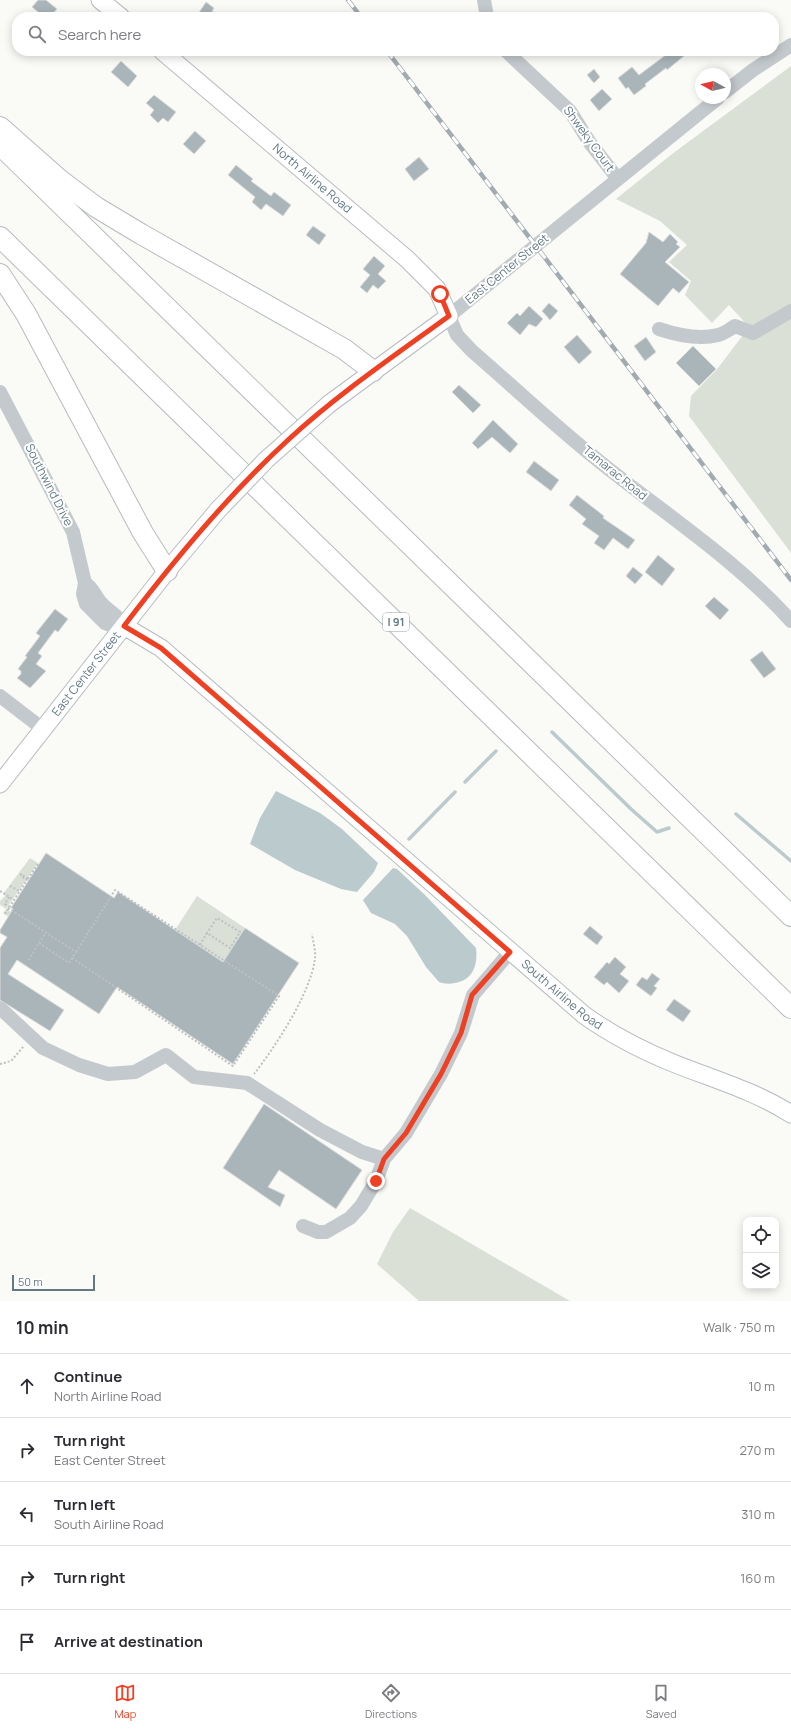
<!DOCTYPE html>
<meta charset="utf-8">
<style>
body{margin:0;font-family:Manrope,sans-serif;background:#f7f7f7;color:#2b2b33}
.controls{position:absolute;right:12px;bottom:12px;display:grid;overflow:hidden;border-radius:8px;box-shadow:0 2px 10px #0003}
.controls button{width:36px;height:36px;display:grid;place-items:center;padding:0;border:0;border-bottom:1px solid #e1e1e2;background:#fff;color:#2b2b33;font:20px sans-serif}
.compass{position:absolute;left:695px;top:68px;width:36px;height:36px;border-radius:50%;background:#fff;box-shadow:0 2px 10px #0003;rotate:278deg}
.scale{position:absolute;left:12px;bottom:10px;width:83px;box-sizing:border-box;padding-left:4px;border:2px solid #637984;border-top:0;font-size:11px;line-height:14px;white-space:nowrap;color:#637984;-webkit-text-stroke:3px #fff;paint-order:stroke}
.stop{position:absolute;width:12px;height:12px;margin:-9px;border:3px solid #ee4123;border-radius:50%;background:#fff}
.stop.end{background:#ee4123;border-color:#fff;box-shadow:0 1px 4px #0008}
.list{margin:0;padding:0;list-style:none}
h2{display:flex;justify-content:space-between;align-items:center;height:52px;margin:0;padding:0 16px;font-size:17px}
h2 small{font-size:13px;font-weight:400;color:#7c7c81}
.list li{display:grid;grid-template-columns:26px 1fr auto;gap:12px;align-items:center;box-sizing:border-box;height:64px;padding:0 16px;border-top:1px solid #e1e1e2}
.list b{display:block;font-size:15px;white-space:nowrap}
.list p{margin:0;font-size:13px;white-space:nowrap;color:#7c7c81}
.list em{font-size:13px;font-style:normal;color:#7c7c81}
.icon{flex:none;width:22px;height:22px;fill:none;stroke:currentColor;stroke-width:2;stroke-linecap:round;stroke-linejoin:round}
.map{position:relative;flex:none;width:791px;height:1301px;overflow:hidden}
.search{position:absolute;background:#fff;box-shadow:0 2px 10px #0003;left:12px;right:12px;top:12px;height:44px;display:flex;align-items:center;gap:10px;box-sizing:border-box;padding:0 14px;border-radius:16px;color:#7c7c81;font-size:15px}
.sheet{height:372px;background:#fff}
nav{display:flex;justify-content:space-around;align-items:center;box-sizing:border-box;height:56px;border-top:1px solid #e1e1e2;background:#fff;font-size:11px;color:#7c7c81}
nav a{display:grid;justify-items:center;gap:2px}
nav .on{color:#ee4123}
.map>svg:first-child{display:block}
.green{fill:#dae0d6}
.water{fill:#bbcacd}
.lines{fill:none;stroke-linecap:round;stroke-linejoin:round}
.stream{stroke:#bbcacd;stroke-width:3.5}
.building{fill:#a9b5b9;stroke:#dcdcd9}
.major-casing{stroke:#b6bdc0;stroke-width:19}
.highway-casing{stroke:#b6bcbe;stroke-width:22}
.path{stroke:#bdc1c3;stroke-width:2;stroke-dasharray:2 2;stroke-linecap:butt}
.minor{stroke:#c3c9cc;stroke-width:14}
.major{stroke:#fff;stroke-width:17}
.highway{stroke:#fff;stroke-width:20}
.rail-casing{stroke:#a2abb0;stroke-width:4.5}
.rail{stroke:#fff;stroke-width:3;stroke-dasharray:9;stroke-linecap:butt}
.major-bridge-casing{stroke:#b6bdc0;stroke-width:19;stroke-linecap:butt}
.major-bridge{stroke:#fff;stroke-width:17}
.route{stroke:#ee4123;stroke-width:5}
.labels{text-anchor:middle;stroke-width:4;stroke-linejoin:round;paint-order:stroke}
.shield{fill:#fff;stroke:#92a1a9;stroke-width:1}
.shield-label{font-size:11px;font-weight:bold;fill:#637984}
.street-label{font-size:12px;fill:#637984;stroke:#fff}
</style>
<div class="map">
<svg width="791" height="1301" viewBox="0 0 791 1301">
<rect width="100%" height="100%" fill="#fafaf7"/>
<!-- green -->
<path class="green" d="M791,66V553L689,416L691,396L718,368L749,327L729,305L712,323L685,295L691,281L669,262L687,245L660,221L616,199L672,154Z
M30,858L38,863L6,909L40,930L37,935L3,913L6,909L0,905V901L5,896L3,894Z
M197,896L245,928L223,962L175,930Z
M410,1208L570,1301H419L377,1264L393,1232Z"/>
<!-- water -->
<path class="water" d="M276,791L320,813L342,829L378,863L374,872L357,892L341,889L295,870L250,844L260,818Z
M393,868L397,869L424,894L476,948C478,965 473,980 455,983C450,984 444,984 439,982L426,967L407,936L395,924L371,913L363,900Z"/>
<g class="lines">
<!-- stream -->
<path class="stream" d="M552,732L631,809L657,832L669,828
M465,782L496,751
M736,814L791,861
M409,839L455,792"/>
</g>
<!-- building -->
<path class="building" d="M38,0H46L57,9L50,17H44L32,7Z
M206,2L214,8L212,11L221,17H196Z
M671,51H690L667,70L666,68L645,84L646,86L634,95L628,87L626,89L618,78L632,67L639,75Z
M121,61L137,76L128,87L111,72Z
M594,69L600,77L594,83L587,75Z
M602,89L612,99L599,111L590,100Z
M154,95L176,112L168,122L163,118L158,123L150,115L154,110L146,103Z
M195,131L206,141L194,154L183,144Z
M419,157L429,169L414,181L405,169Z
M236,165L253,179L251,181L271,196L274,192L291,205L283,216L266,204L261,210L252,202L255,197L228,175Z
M313,226L326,235L319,245L306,235Z
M649,232L663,242L670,234L678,242L676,244L680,247L665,262L689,282L679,293L673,288L658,306L620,274L646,243Z
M374,256L385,266L378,274L386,281L378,289L373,285L367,293L360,287L370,275L363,269Z
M549,303L558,311L550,320L542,311Z
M529,306L543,319L536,327L529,324L520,335L507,323L517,313L520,316Z
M577,335L592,352L579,364L564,347Z
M646,337L656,352L645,361L634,346Z
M693,346L716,369L699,386L676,363Z
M459,385L481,405L473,413L452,392Z
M493,420L518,444L510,453L492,437L478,449L472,443Z
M534,461L559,480L551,491L526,472Z
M577,495L604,516L603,518L635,540L628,549L613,538L604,550L594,543L599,536L582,524L586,519L569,505Z
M658,555L675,569L662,586L645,572Z
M633,567L643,575L635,584L626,576Z
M714,597L729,610L720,620L705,606Z
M55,609L68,619L58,632L55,630L38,653L42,656L36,664L46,671L30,688L17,678L21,674V671L18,669L27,657L25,656L40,636L36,633Z
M762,651L776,669L764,678L750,660Z
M46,853L114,898L118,892L223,962L245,928L299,963L233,1064L117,987L99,1014L17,960L8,974L64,1010L50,1031L0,1000V948L7,937L0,933V930L13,909L11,908Z
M590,926L603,937L597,945L583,934Z
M615,957L626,967L620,974L629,981L619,993L607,982L604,985L594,977L607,962L609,964Z
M652,973L660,979L654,986L657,988L651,996L636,985L642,977L647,980Z
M674,999L691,1011L683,1022L666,1010Z
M264,1104L362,1170L336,1209L279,1170L268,1187L285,1195L280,1207L223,1168Z"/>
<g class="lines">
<defs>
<g id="major">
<path d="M100,0L121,17"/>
<path id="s1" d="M162,51L407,259L437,289L449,316L329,404"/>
<path id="s2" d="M124,626L161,648L584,1015C612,1035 641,1050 673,1063C713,1079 755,1091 791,1114"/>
<path id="s3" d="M0,784L167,571L218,510"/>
</g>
<path id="highway" d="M0,127L60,180L96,207L141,234L344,349L373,371
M0,145L791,916
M0,237L791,1008
M0,274L26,314L143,533L167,571"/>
</defs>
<!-- major casing -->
<use href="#major" class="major-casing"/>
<!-- highway casing -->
<use href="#highway" class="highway-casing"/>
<!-- path -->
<path class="path" d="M28,879L38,864
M10,886L19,891
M0,891L14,900
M9,897L5,904L9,907
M8,908L76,952L69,963L39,943L28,961
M5,914L27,880L21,876V874L28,879
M39,943L46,933
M200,945L207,933L230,948L240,932L217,918L207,933
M72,958L233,1066L279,996L115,890L76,952
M0,1064L11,1061L24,1046
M254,1074C275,1047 311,993 315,958C316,951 313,942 312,934"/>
<!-- minor -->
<path class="minor" d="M484,0L487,17
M506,51L570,111L590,143L618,179
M725,92L753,70L791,45
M718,98L449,316L457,335L472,351C516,389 559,430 605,466C668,516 737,561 791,621
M659,329C677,335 699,340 718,335C724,334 730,329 735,326L753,333L791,311
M0,392L73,532L85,583L83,594L86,604L105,623L115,627L124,626C119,615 109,612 101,603C95,596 93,588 85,583
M0,696L43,729
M0,1008L43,1048L79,1065L108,1074L135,1072L166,1055L194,1077L247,1083L320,1130L362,1152L384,1159
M303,1226L318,1232H326L350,1218L361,1206L376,1181L384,1159L406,1133L441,1074L461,1033L473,995L510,952"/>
<!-- major -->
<use href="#major" class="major"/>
<!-- highway -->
<use href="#highway" class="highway"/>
<defs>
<path id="rail" d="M348,0L361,17
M387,51L791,580"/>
</defs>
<!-- rail casing -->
<use href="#rail" class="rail-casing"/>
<!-- rail -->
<use href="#rail" class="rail"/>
<defs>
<path id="major-bridge" d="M218,510L266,460L329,404"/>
</defs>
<!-- major-bridge casing -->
<use href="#major-bridge" class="major-bridge-casing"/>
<!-- major-bridge -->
<use href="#major-bridge" class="major-bridge"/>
</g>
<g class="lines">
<!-- route -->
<path class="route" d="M376,1181L384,1159L406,1133L441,1074L461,1033L472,995L510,952L161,648L124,626C174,560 227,496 288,440C338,394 394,356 449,316L440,294"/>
</g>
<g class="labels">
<!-- shield labels -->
<rect class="shield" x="383" y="613" width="26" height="18" rx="3"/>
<g class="shield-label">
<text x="396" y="626">I 91</text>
</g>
<!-- street labels -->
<g class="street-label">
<text transform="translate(589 139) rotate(54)" y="4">Shweky Court</text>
<text dy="4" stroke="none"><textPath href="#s1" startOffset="197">North Airline Road</textPath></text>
<text transform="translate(507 269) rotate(-39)" y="4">East Center Street</text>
<text transform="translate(615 473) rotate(39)" y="4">Tamarac Road</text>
<text transform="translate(49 485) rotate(63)" y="4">Southwind Drive</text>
<text dy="4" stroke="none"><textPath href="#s3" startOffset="140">East Center Street</textPath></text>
<text dy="4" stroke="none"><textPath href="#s2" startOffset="573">South Airline Road</textPath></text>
</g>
</g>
</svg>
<div class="controls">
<button><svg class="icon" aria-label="locate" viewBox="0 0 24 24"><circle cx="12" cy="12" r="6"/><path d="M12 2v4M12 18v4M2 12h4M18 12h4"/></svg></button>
<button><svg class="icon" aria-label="layers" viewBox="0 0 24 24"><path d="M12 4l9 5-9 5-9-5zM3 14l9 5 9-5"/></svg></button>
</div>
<svg class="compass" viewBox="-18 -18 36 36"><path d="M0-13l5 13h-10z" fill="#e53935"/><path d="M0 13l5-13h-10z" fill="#7c7c81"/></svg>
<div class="scale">50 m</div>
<div class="stop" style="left:440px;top:294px"></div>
<div class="stop end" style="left:376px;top:1181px"></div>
<div class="search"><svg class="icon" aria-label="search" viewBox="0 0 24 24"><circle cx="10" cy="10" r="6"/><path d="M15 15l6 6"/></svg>Search here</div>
</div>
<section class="sheet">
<h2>10 min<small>Walk · 750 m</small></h2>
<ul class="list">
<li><svg class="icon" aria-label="ahead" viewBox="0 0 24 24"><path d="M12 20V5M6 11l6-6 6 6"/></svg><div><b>Continue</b><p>North Airline Road</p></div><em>10 m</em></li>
<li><svg class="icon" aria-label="right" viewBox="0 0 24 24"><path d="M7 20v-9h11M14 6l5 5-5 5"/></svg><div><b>Turn right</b><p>East Center Street</p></div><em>270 m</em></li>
<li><svg class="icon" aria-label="left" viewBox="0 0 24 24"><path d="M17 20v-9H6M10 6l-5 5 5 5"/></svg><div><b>Turn left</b><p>South Airline Road</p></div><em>310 m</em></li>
<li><svg class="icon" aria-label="right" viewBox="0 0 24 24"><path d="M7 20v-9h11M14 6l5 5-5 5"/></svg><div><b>Turn right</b></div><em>160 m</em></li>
<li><svg class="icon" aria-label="arrive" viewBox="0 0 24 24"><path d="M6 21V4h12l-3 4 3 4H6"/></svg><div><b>Arrive at destination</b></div></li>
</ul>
</section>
<nav>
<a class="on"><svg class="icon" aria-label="map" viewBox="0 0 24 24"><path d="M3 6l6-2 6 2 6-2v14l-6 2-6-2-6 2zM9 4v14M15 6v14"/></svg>Map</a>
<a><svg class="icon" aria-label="directions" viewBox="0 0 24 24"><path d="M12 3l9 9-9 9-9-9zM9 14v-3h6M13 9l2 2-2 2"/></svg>Directions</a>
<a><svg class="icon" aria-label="saved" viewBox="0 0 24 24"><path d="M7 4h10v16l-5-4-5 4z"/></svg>Saved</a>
</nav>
